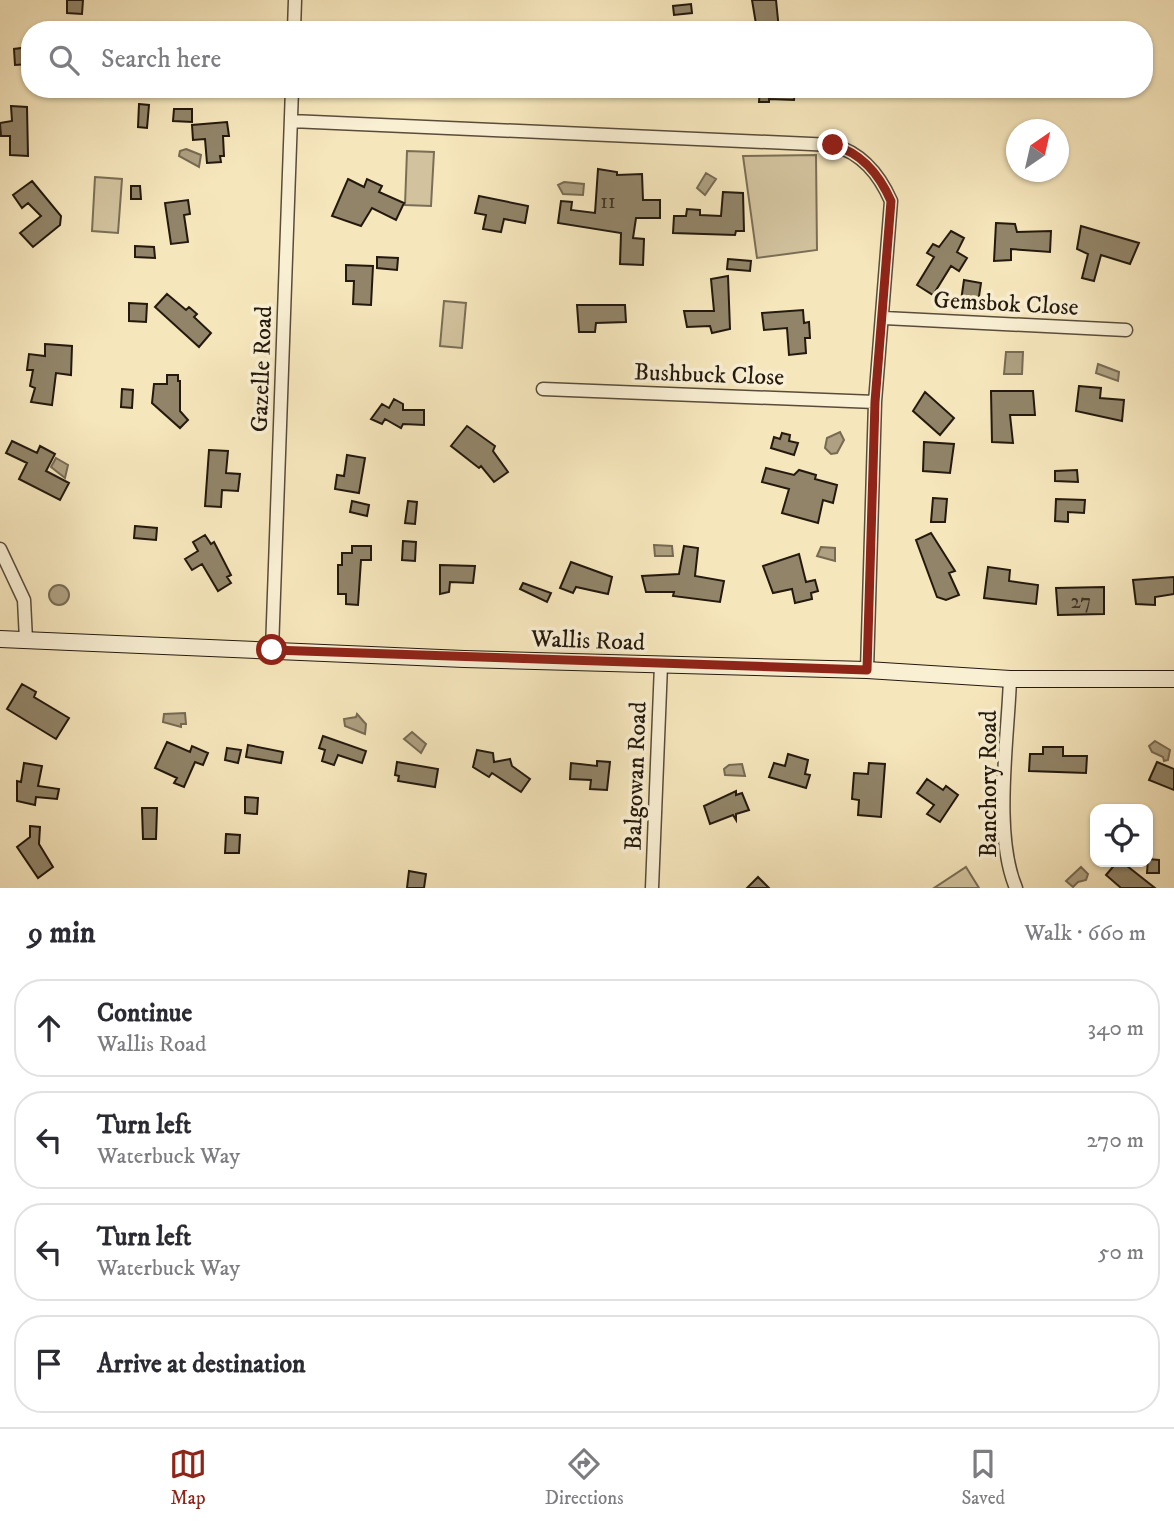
<!DOCTYPE html>
<meta charset="utf-8">
<style>
body{margin:0;font-family:"IM FELL DW Pica",serif;background:#f2f2f3;color:#2b2b33}
.controls{position:absolute;right:21px;bottom:21px;display:grid;overflow:hidden;border-radius:14px;box-shadow:0 2px 5px #0004}
.controls button{width:63px;height:63px;display:grid;place-items:center;padding:0;border:0;border-bottom:2px solid #e1e1e2;background:#fff;color:#2b2b33;font:35px sans-serif}
.compass{position:absolute;left:1006px;top:119px;width:63px;height:63px;border-radius:50%;background:#fff;box-shadow:0 2px 5px #0004;rotate:34deg}
.stop{position:absolute;width:21px;height:21px;margin:-16px;border:5px solid #8f2418;border-radius:50%;background:#fff}
.stop.end{background:#8f2418;border-color:#fff;box-shadow:0 2px 7px #0008}
.list{margin:0;padding:0;list-style:none}
h2{display:flex;justify-content:space-between;align-items:center;height:91px;margin:0;padding:0 28px;font-size:30px}
h2 small{font-size:23px;font-weight:400;color:#7c7c81}
.list li{display:grid;grid-template-columns:46px 1fr auto;gap:21px;align-items:center;box-sizing:border-box;height:98px;margin:0 14px 14px;padding:0 14px;border:2px solid #e1e1e2;border-radius:28px}
.list b{display:block;font-size:26px;white-space:nowrap}
.list p{margin:0;font-size:23px;white-space:nowrap;color:#7c7c81}
.list em{font-size:23px;font-style:normal;color:#7c7c81}
.icon{flex:none;width:38px;height:38px;fill:none;stroke:currentColor;stroke-width:2;stroke-linecap:round;stroke-linejoin:round}
.map{position:relative;flex:none;width:1174px;height:888px;overflow:hidden}
.search{position:absolute;background:#fff;box-shadow:0 2px 5px #0004;left:21px;right:21px;top:21px;height:77px;display:flex;align-items:center;gap:18px;box-sizing:border-box;padding:0 24px;border-radius:28px;color:#7c7c81;font-size:26px}
.sheet{height:539px;background:#fff}
nav{display:flex;justify-content:space-around;align-items:center;box-sizing:border-box;height:98px;border-top:2px solid #e1e1e2;background:#fff;font-size:19px;color:#7c7c81}
nav a{display:grid;justify-items:center;gap:4px}
nav .on{color:#8f2418}
.map>svg:first-child{display:block}
.green{fill:#d2c39e;stroke:#7a6e56;stroke-width:2}
.water{fill:#aea081;stroke:#766a53;stroke-width:2}
.building{fill:#918468;stroke:#23190e;stroke-width:2}
.lines{fill:none;stroke-linecap:round;stroke-linejoin:round}
.street-casing{stroke:#584c3a;stroke-width:15}
.secondary-casing{stroke:#23190e;stroke-width:18}
.street{stroke:#f9efd3;stroke-width:12}
.secondary{stroke:#f9efd3;stroke-width:16}
.route{stroke:#8f2418;stroke-width:9}
.labels{text-anchor:middle;stroke-width:7;stroke-linejoin:round;paint-order:stroke}
.number-label{font-size:21px;fill:#3e3424}
.street-label{font-size:24px;fill:#23190e;stroke:#f9efd3}
</style>
<div class="map">
<svg width="1174" height="888" viewBox="0 0 1174 888">
<rect width="100%" height="100%" fill="#f6e6bc"/>
<filter id="stains"><feTurbulence type="fractalNoise" baseFrequency=".00286" numOctaves="4"/><feColorMatrix values="0 0 0 0 .2 0 0 0 0 .09 0 0 0 0 .02 0 0 0 .5 -.17"/></filter>
<radialGradient id="worn" r=".72"><stop offset=".6" stop-color="#630" stop-opacity="0"/><stop offset="1" stop-color="#630" stop-opacity=".3"/></radialGradient>
<!-- green -->
<path class="green" d="M407,151L434,152L431,206L405,205Z
M816,155L817,250L757,258L743,156Z
M95,177L122,179L118,233L92,231Z
M444,301L466,303L462,348L440,346Z
M966,867L979,888H934Z"/>
<!-- water -->
<path class="water" d="M186,149L201,155L199,167L179,156L180,151Z
M706,173L716,179L705,195L697,188Z
M564,182L584,184L583,195L563,194L558,185Z
M1006,352H1023L1022,374H1004Z
M1098,364L1119,372L1118,381L1096,373Z
M840,432L844,440L837,453L831,454L825,448L827,438Z
M56,458L68,465L65,478L51,467Z
M654,545L672,546L673,556H655Z
M821,547L835,548V561L817,556Z
M49 595a10 10 0 1 1 20 0a10 10 0 1 1-20 0Z
M185,713L186,724H181V727L163,722L164,714Z
M357,714L366,724L365,734L345,726L344,719L356,717Z
M412,732L426,744L421,753L404,739Z
M1155,741L1170,750L1168,760L1164,761L1163,757L1152,752L1149,746Z
M742,764L745,776L725,775L724,769L729,765Z
M1081,867L1088,874L1086,880L1078,882L1073,887L1066,881Z"/>
<!-- building -->
<path class="building" d="M67,0H83L82,14L67,13Z
M752,0H776L779,30H757Z
M691,4L692,13L674,15L673,6Z
M30,47V64L15,65L14,49Z
M760,89H795L794,100L769,99V102H759Z
M139,104L149,105L147,128L138,127Z
M11,106L27,107L28,156L10,155V136H1L0,123L12,121Z
M174,109H192V122L173,121Z
M227,122L229,136H223L224,156H220L221,162L207,163L205,139L193,140L192,125Z
M598,169L617,172V175L642,174L643,200H660V218H636L633,238L644,239L643,265L620,264L621,233L558,223L561,201L572,202L571,210L595,213Z
M348,179L364,187L367,179L382,186L379,192L404,203L396,220L372,208L361,226L332,216Z
M32,181L61,216L60,225L33,247L20,233L41,216L28,203L22,208L13,195Z
M131,186H140L141,199H131Z
M723,192L743,193L744,231H736L735,235L673,233L674,216H686L687,209L700,210V215L721,216Z
M479,196L528,206L525,223L504,219L501,232L483,229L486,215L475,213Z
M188,200L190,214L184,215L188,242L171,244L165,203Z
M996,223L1015,224L1017,232L1051,231L1050,252L1011,249V260L994,261Z
M1081,226L1139,243L1130,264L1101,255L1094,281L1082,278L1088,254L1077,249Z
M951,231L964,238L957,252L967,258L959,271L951,266L933,295L917,285L934,257L927,253L933,244L939,247Z
M135,246L154,247L155,258L135,257Z
M377,257L398,258L397,270L377,268Z
M728,259L751,261L750,271L727,269Z
M346,265L373,266L371,305L353,304L354,281H346Z
M728,276L730,329L712,333L710,326L687,327L684,311H714L711,279Z
M964,280L981,283L978,303L961,301Z
M167,294L186,310L189,307L197,314L194,317L211,333L199,347L155,307Z
M129,303L147,304L146,322L129,321Z
M577,305H625L626,322L596,323L595,332H579Z
M803,310L804,323L809,322L810,338H805L806,353L789,355L787,328L764,330L762,313Z
M45,344L72,346L71,375L56,373L52,405L31,402L35,388L30,386L33,370H27L29,354L45,356Z
M167,375H178V381H180V411L188,420L180,428L152,403L154,384H167Z
M1079,386L1101,388L1100,398L1124,400L1122,421L1076,411Z
M122,389L133,390L132,408L121,407Z
M991,391H1033L1035,415H1010L1013,443L992,442Z
M925,392L954,418L940,435L913,411Z
M394,399L403,404V410H424V425L403,424L401,428L385,419L382,424L371,419L382,404L389,408Z
M467,426L495,446L493,451L508,472L494,482L481,466L479,468L451,446Z
M782,433L790,435L789,441L798,443L794,455L771,448L774,437L780,439Z
M12,441L37,453L40,446L55,454L46,471L69,483L60,500L19,479L27,463L6,453Z
M924,442L954,444L950,473L923,471Z
M209,450L228,451L226,473L240,474L238,491L222,490L221,507L205,506Z
M347,455L365,458L359,493L335,489L337,475L344,476Z
M766,468L794,475L799,470L816,475L815,479L837,485L833,503L823,500L818,523L782,513L789,489L762,482Z
M1077,470L1078,482L1055,481V471Z
M933,498L947,499L945,522H931Z
M1056,499L1085,500L1084,513L1068,512V522L1055,521Z
M352,501L369,505L367,516L350,512Z
M408,501L417,502L415,524L405,523Z
M135,526L157,528L156,540L134,538Z
M931,533L955,571L949,573L959,595L946,600L937,597L916,540Z
M205,535L211,544L214,542L231,575L227,577L231,583L218,591L202,564L192,570L185,559L198,551L193,542Z
M403,541L416,542L415,561L402,560Z
M352,546H371V560H361L358,605L346,604V594H338V565H342V553H352Z
M684,546L698,548L695,576L724,581L720,602L673,596L674,592H646L642,576L679,574Z
M799,554L806,582L815,580L818,591L811,593L812,599L795,603L792,589L773,593L763,566Z
M571,562L612,577L608,594L576,587L573,593L560,588Z
M440,565L475,566L473,583L450,582L449,592L440,594Z
M988,567L1010,570L1009,581L1038,585L1036,604L984,598Z
M1174,577V594L1155,597V605L1136,604L1133,580Z
M523,583L551,593L547,602L520,589Z
M1104,587V614L1058,615L1056,588Z
M22,684L36,692L34,697L69,718L56,739L7,709Z
M323,736L366,751L362,763L338,755L334,765L322,761L325,750L319,748Z
M167,742L190,752L192,746L208,753L203,765L195,762L184,787L174,783L177,778L155,768Z
M248,745L283,752L281,763L246,757Z
M1043,747H1063V756H1087L1086,773L1029,771L1030,754H1043Z
M227,748L241,750L238,763L225,760Z
M477,750L493,753L494,762L510,759L512,766L530,779L521,792L492,773L489,777L473,767Z
M788,754L808,760L805,774L810,775L806,788L769,777L774,763L785,766Z
M597,761L610,762L607,790L590,789L591,780L570,779L571,763L597,766Z
M397,762L438,769L435,787L398,781L399,776L395,775Z
M1157,762L1174,769V790L1149,780Z
M24,763L42,766L38,786L59,789L57,799L36,797L35,805L17,801V781L21,782Z
M869,763L885,764L881,817L858,815L859,800L852,799L854,773L868,774Z
M927,779L943,790L946,786L958,795L940,822L927,814L934,805L917,793Z
M736,791V795L742,793L749,810L736,814V820L733,815L710,824L704,806Z
M245,797L258,798L257,814L245,813Z
M142,808H157L156,839H143Z
M30,826L40,827L39,844L53,867L38,878L17,847L30,837Z
M226,834L240,835L239,853H225Z
M1148,859L1159,860V873H1147Z
M1117,862H1122L1155,888H1121L1106,875Z
M409,871L426,874L424,888H407Z
M758,877L769,888H747Z"/>
<g class="lines">
<defs>
<path id="street" d="M294,30L295,0
M291,121L833,145C862,153 879,174 891,201L875,402L867,670
M884,318L1126,330
M543,389L875,402
M0,549L24,600L26,640
M272,650L292,89
M1010,679C1008,739 993,834 1016,888
M652,888L661,665"/>
<path id="secondary" d="M0,639L464,659L867,670L1010,679H1174"/>
</defs>
<!-- street casing -->
<use href="#street" class="street-casing"/>
<!-- secondary casing -->
<use href="#secondary" class="secondary-casing"/>
<!-- street -->
<use href="#street" class="street"/>
<!-- secondary -->
<use href="#secondary" class="secondary"/>
</g>
<g class="lines">
<!-- route -->
<path class="route" d="M272,650L867,670L875,402L891,201C879,174 862,153 833,145"/>
</g>
<g class="labels">
<!-- number labels -->
<g class="number-label">
<text x="608" y="208">11</text>
<text x="1081" y="608">27</text>
</g>
<!-- street labels -->
<g class="street-label">
<text transform="translate(1006 303) rotate(3)" y="8">Gemsbok Close</text>
<text transform="translate(261 369) rotate(-88)" y="8">Gazelle Road</text>
<text transform="translate(709 374) rotate(2)" y="8">Bushbuck Close</text>
<text transform="translate(588 640) rotate(2)" y="8">Wallis Road</text>
<text transform="translate(635 776) rotate(-88)" y="8">Balgowan Road</text>
<text transform="translate(988 784) rotate(-90)" y="8">Banchory Road</text>
</g>
</g>
<rect width="100%" height="100%" filter="url(#stains)"/>
<rect width="100%" height="100%" fill="url(#worn)"/>
</svg>
<div class="controls">
<button><svg class="icon" aria-label="locate" viewBox="0 0 24 24"><circle cx="12" cy="12" r="6"/><path d="M12 2v4M12 18v4M2 12h4M18 12h4"/></svg></button>
</div>
<svg class="compass" viewBox="-18 -18 36 36"><path d="M0-13l5 13h-10z" fill="#e53935"/><path d="M0 13l5-13h-10z" fill="#7c7c81"/></svg>
<div class="stop" style="left:272px;top:650px"></div>
<div class="stop end" style="left:833px;top:145px"></div>
<div class="search"><svg class="icon" aria-label="search" viewBox="0 0 24 24"><circle cx="10" cy="10" r="6"/><path d="M15 15l6 6"/></svg>Search here</div>
</div>
<section class="sheet">
<h2>9 min<small>Walk · 660 m</small></h2>
<ul class="list">
<li><svg class="icon" aria-label="ahead" viewBox="0 0 24 24"><path d="M12 20V5M6 11l6-6 6 6"/></svg><div><b>Continue</b><p>Wallis Road</p></div><em>340 m</em></li>
<li><svg class="icon" aria-label="left" viewBox="0 0 24 24"><path d="M17 20v-9H6M10 6l-5 5 5 5"/></svg><div><b>Turn left</b><p>Waterbuck Way</p></div><em>270 m</em></li>
<li><svg class="icon" aria-label="left" viewBox="0 0 24 24"><path d="M17 20v-9H6M10 6l-5 5 5 5"/></svg><div><b>Turn left</b><p>Waterbuck Way</p></div><em>50 m</em></li>
<li><svg class="icon" aria-label="arrive" viewBox="0 0 24 24"><path d="M6 21V4h12l-3 4 3 4H6"/></svg><div><b>Arrive at destination</b></div></li>
</ul>
</section>
<nav>
<a class="on"><svg class="icon" aria-label="map" viewBox="0 0 24 24"><path d="M3 6l6-2 6 2 6-2v14l-6 2-6-2-6 2zM9 4v14M15 6v14"/></svg>Map</a>
<a><svg class="icon" aria-label="directions" viewBox="0 0 24 24"><path d="M12 3l9 9-9 9-9-9zM9 14v-3h6M13 9l2 2-2 2"/></svg>Directions</a>
<a><svg class="icon" aria-label="saved" viewBox="0 0 24 24"><path d="M7 4h10v16l-5-4-5 4z"/></svg>Saved</a>
</nav>
